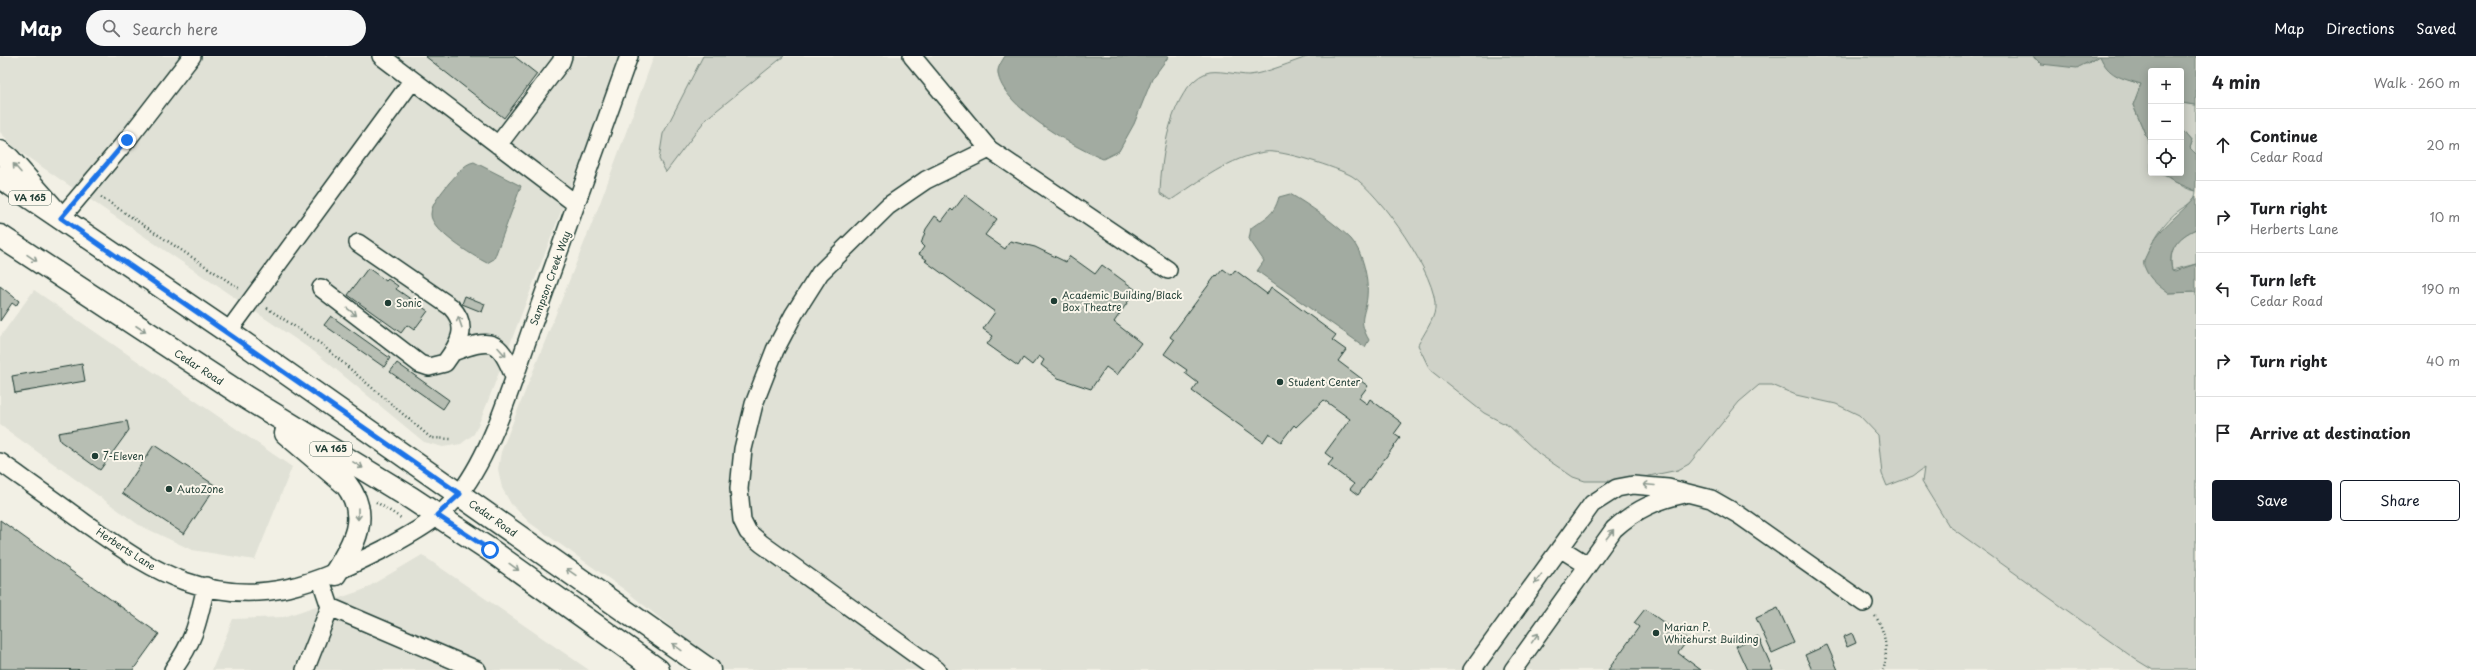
<!DOCTYPE html>
<meta charset="utf-8">
<style>
body{margin:0;font-family:"Playpen Sans",sans-serif;background:#f6f6f6;color:#202124}
.controls{position:absolute;right:12px;top:12px;display:grid;overflow:hidden;border-radius:4px;box-shadow:0 2px 10px #0003}
.controls button{width:36px;height:36px;display:grid;place-items:center;padding:0;border:0;border-bottom:1px solid #e0e0e0;background:#fff;color:#202124;font:20px sans-serif}
.stop{position:absolute;width:12px;height:12px;margin:-9px;border:3px solid #1a73e8;border-radius:50%;background:#fff}
.stop.end{background:#1a73e8;border-color:#fff;box-shadow:0 1px 4px #0008}
.list{margin:0;padding:0;list-style:none}
h2{display:flex;justify-content:space-between;align-items:center;height:52px;margin:0;padding:0 16px;font-size:17px}
h2 small{font-size:13px;font-weight:400;color:#757577}
.list li{display:grid;grid-template-columns:26px 1fr auto;gap:12px;align-items:center;box-sizing:border-box;height:72px;padding:0 16px;border-top:1px solid #e0e0e0}
.list b{display:block;font-size:15px;white-space:nowrap}
.list p{margin:0;font-size:13px;white-space:nowrap;color:#757577}
.list em{font-size:13px;font-style:normal;color:#757577}
.actions{display:flex;gap:8px;padding:12px 16px}
.actions a{flex:1;padding:9px 0;border:1px solid #111827;border-radius:4px;text-align:center;font-size:14px;color:#111827}
.actions .main{background:#111827;color:#fff}
.icon{flex:none;width:22px;height:22px;fill:none;stroke:currentColor;stroke-width:2;stroke-linecap:round;stroke-linejoin:round}
.map{position:relative;flex:none;width:2196px;height:614px;overflow:hidden}
header{display:flex;align-items:center;gap:24px;box-sizing:border-box;height:56px;padding:0 20px;background:#111827;color:#fff}
header strong{font-size:19px}
nav{display:flex;gap:22px;margin-inline-start:auto;font-size:14px}
.search{width:280px;height:36px;background:#f6f6f6;display:flex;align-items:center;gap:10px;box-sizing:border-box;padding:0 14px;border-radius:22px;color:#757577;font-size:15px}
main{display:flex}
aside{flex:1;background:#fff}
.map>svg:first-child{display:block}
.built{fill:#e0e1d6}
.green{fill:#cfd2c8;stroke:#77887e}
.water{fill:#a2aba1;stroke:#6e7f75}
.building{fill:#b7beb3;stroke:#1f3d34}
.lines{fill:none;stroke-linecap:round;stroke-linejoin:round}
.minor-casing{stroke:#1f3d34;stroke-width:20}
.major-casing{stroke:#1f3d34;stroke-width:25}
.highway-casing{stroke:#1f3d34;stroke-width:25}
.path{stroke:#1f3d34;stroke-width:2.5;stroke-dasharray:1 3;stroke-linecap:butt}
.minor{stroke:#fbf7ec;stroke-width:17}
.major{stroke:#fbf7ec;stroke-width:22}
.highway{stroke:#fbf7ec;stroke-width:22}
.oneway{stroke:#8d9a90}
.route{stroke:#1a73e8;stroke-width:5}
.poi-dot{fill:#1f3d34;stroke:#fbf7ec;stroke-width:1.5}
.labels{text-anchor:middle;stroke-width:4;stroke-linejoin:round;paint-order:stroke}
.shield{fill:#fbf7ec;stroke:#61756b;stroke-width:1}
.shield-label{font-size:9px;font-weight:bold;fill:#1f3d34}
.street-label{font-size:10px;fill:#1f3d34;stroke:#fbf7ec}
.poi-label{font-size:10px;fill:#1f3d34;stroke:#fbf7ec;text-anchor:start}
</style>
<header>
<strong>Map</strong>
<div class="search"><svg class="icon" aria-label="search" viewBox="0 0 24 24"><circle cx="10" cy="10" r="6"/><path d="M15 15l6 6"/></svg>Search here</div>
<nav><a>Map</a><a>Directions</a><a>Saved</a></nav>
</header>
<main>
<div class="map">
<svg width="2196" height="614" viewBox="0 0 2196 614">
<rect width="100%" height="100%" fill="#f2f0e5"/>
<filter id="ink" filterUnits="userSpaceOnUse"><feTurbulence type="fractalNoise" baseFrequency=".025" numOctaves="2"/><feDisplacementMap in="SourceGraphic" scale="8" xChannelSelector="R" yChannelSelector="G"/><feConvolveMatrix kernelMatrix="1 2 1 2 8 2 1 2 1" color-interpolation-filters="sRGB"/></filter>
<g filter="url(#ink)">
<!-- built -->
<path class="built" d="M0,0H621L483,358L474,378L461,388L443,391L424,386L316,297L17,94L0,76Z
M654,0H2131L2151,16V117H2181V40L2196,55V614H724L625,534L530,467L511,448L502,432L498,413L501,396L600,147Z
M34,234L292,411L255,504L192,494L139,469L0,369V281Z
M422,499L589,614H212L233,563L284,561L363,534Z"/>
<!-- green -->
<path class="green" d="M703,0H784L706,63L666,116L659,103L663,78Z
M1310,0H2033L2035,3L2087,8L2100,0C2107,17 2123,23 2141,28L2133,49L2151,92V117C2171,117 2177,132 2196,135C2196,144 2189,148 2181,153C2163,165 2151,187 2144,206V209L2168,237L2196,236V614H2153L2135,603L1949,470L1922,426L1924,412L1913,420L1887,430L1882,418L1878,379L1859,359L1836,348L1796,339L1772,329H1759L1739,346L1689,408L1678,414L1625,425H1585L1573,421L1539,398L1509,370L1484,357L1430,314L1418,289C1423,279 1434,264 1435,253C1439,222 1379,136 1352,120C1338,112 1280,93 1265,96C1230,101 1200,125 1171,144L1160,137C1161,103 1170,32 1206,17C1215,13 1238,19 1249,19C1264,18 1294,5 1310,0Z
M2181,47L2196,49V98L2190,92L2192,86L2181,73Z
M2196,173V208L2172,214C2168,193 2177,181 2196,173Z"/>
<!-- water -->
<path class="water" d="M1005,0H1169L1152,23L1134,68L1119,95L1103,103C1075,92 1001,50 998,17C997,12 1002,5 1005,0Z
M2033,0H2100L2077,12L2041,8Z
M2100,0H2196V49L2181,47V15H2151V92L2133,49L2141,28C2121,22 2108,20 2100,0Z
M2181,73L2192,86L2190,92L2196,98V135L2175,126L2163,117H2181Z
M474,106L521,130L494,203L487,207C473,200 430,174 431,158C431,148 443,135 449,127C457,119 463,108 474,106Z
M1290,138C1308,148 1336,168 1351,183C1363,196 1369,224 1367,241C1365,261 1357,263 1369,284L1365,291L1257,215L1264,205L1249,183L1251,172C1267,160 1273,161 1279,141Z
M2196,140V173C2178,181 2167,194 2172,214L2175,215L2196,208V236L2168,237C2159,230 2149,223 2145,212C2142,207 2145,202 2147,198C2157,171 2180,160 2196,140Z"/>
<!-- building -->
<path class="building" d="M425,0H514L537,18L504,62Z
M965,139L997,163L985,179L1005,193L1010,185L1035,191L1066,206L1070,200L1095,218L1102,209L1136,234L1114,266L1141,287L1117,319L1106,311L1091,333L1058,322L1041,309L1044,304L1039,300L1032,309L1023,302L1018,310L987,288L993,280L983,273L995,256L925,205L927,204L919,198L924,191L921,188L926,173L935,160L942,165L951,153L953,155Z
M368,212L386,225L388,223L398,230L396,233L428,255L414,274L407,269L401,277L348,239Z
M1223,213L1231,219L1235,214L1267,238L1271,231L1336,279L1332,284L1346,294L1338,305L1362,323L1361,325L1368,330L1359,342L1367,348L1370,343L1402,367L1394,378L1400,382L1358,439L1350,433L1354,428L1328,409L1333,403L1325,397L1350,363L1324,344L1296,371L1294,369L1281,386L1269,377L1263,386L1192,335L1198,327L1185,317L1187,314L1164,298L1174,284L1170,281L1216,219L1217,220Z
M0,230L19,245L16,250L12,247L0,265Z
M465,240L485,248L482,256L462,248Z
M331,260L390,302L384,311L324,269Z
M397,307L449,344L443,353L390,316Z
M82,308L85,325L15,337L12,320Z
M127,365L129,374L100,414L60,385L58,377Z
M154,389L216,430L184,478L122,437Z
M0,464L159,578L133,614L0,613Z
M1778,552L1794,587L1772,597L1756,562Z
M1645,553L1688,584L1678,597L1701,614H1608L1639,571L1634,567Z
M1852,577L1856,587L1847,591L1843,581Z
M1758,580L1773,614H1747L1736,590Z
M1827,589L1838,614H1812L1805,599Z"/>
<g class="lines">
<defs>
<path id="minor" d="M381,0L576,148
M912,0L989,93
M498,89L561,6L563,0
M61,162L127,84L192,0
M321,232L420,308L429,311L445,307C459,288 470,271 451,251L358,187
M228,276L412,25
M453,296C491,282 499,282 514,321
M0,406C28,426 57,446 85,467C117,489 147,512 184,525C261,552 316,527 384,493C411,478 441,463 460,437C494,393 514,321 533,268C565,179 597,89 629,0
M1560,492L1587,509
M330,551L477,614
M173,614C195,584 198,565 206,530
M305,614L330,551L321,524
M937,614L762,488L748,476L742,464L739,433L743,393L754,348L775,294L794,258L820,217L888,150L926,124L989,93L1168,214
M1472,614L1592,448L1617,432L1633,429L1668,432L1711,443L1739,459L1864,547
M1513,614L1614,473C1636,453 1657,444 1685,438"/>
<path id="major" d="M0,121L228,276L709,614
M0,180L247,342L411,442L490,494L658,614
M286,377L346,428C371,460 354,488 335,518"/>
<path id="highway" d="M0,96L9,103L61,162"/>
</defs>
<!-- minor casing -->
<use href="#minor" class="minor-casing"/>
<!-- major casing -->
<use href="#major" class="major-casing"/>
<!-- highway casing -->
<use href="#highway" class="highway-casing"/>
<!-- path -->
<path class="path" d="M101,141L240,233
M267,252L321,288L431,382L451,383
M376,446L401,462
M1875,560C1885,572 1889,599 1883,614"/>
<!-- minor -->
<use href="#minor" class="minor"/>
<!-- major -->
<use href="#major" class="major"/>
<!-- highway -->
<use href="#highway" class="highway"/>
</g>
<!-- one-way arrows -->
<defs><path id="oneway-shaft" d="M-6 0H5M1.5-3L5.5 0L1.5 3" fill="none" stroke-width="1.6" stroke-linecap="round" stroke-linejoin="round"/></defs>
<g class="oneway">
<use href="#oneway-shaft" transform="translate(17 112) rotate(-131)"/>
<use href="#oneway-shaft" transform="translate(32 202) rotate(34)"/>
<use href="#oneway-shaft" transform="translate(352 256) rotate(38)"/>
<use href="#oneway-shaft" transform="translate(460 266) rotate(-109)"/>
<use href="#oneway-shaft" transform="translate(141 273) rotate(33)"/>
<use href="#oneway-shaft" transform="translate(502 296) rotate(48)"/>
<use href="#oneway-shaft" transform="translate(358 409) rotate(31)"/>
<use href="#oneway-shaft" transform="translate(1649 429) rotate(-175)"/>
<use href="#oneway-shaft" transform="translate(358 458) rotate(90)"/>
<use href="#oneway-shaft" transform="translate(1610 478) rotate(-52)"/>
<use href="#oneway-shaft" transform="translate(514 511) rotate(36)"/>
<use href="#oneway-shaft" transform="translate(571 516) rotate(-145)"/>
<use href="#oneway-shaft" transform="translate(1538 523) rotate(126)"/>
<use href="#oneway-shaft" transform="translate(1535 582) rotate(-55)"/>
<use href="#oneway-shaft" transform="translate(677 591) rotate(-144)"/>
</g>
</g>
<g class="lines" filter="url(#ink)">
<!-- route -->
<path class="route" d="M127,84L61,162L460,438L437,459L490,494"/>
</g>
<!-- markers -->
<g class="poi-dot">
<circle cx="1054" cy="245" r="4"/>
<circle cx="388" cy="247" r="4"/>
<circle cx="1280" cy="326" r="4"/>
<circle cx="95" cy="400" r="4"/>
<circle cx="169" cy="433" r="4"/>
<circle cx="1656" cy="577" r="4"/>
</g>
<g class="labels">
<!-- shield labels -->
<g class="shield">
<rect x="9" y="135" width="42" height="14" rx="3"/>
<rect x="310" y="386" width="42" height="14" rx="3"/>
</g>
<g class="shield-label">
<text x="30" y="145">VA 165</text>
<text x="331" y="396">VA 165</text>
</g>
<!-- street labels -->
<g class="street-label">
<text transform="translate(550 222) rotate(-70)" y="4">Sampson Creek Way</text>
<text transform="translate(199 311) rotate(33)" y="4">Cedar Road</text>
<text transform="translate(493 462) rotate(35)" y="4">Cedar Road</text>
<text transform="translate(126 493) rotate(33)" y="4">Herberts Lane</text>
</g>
<!-- poi labels -->
<g class="poi-label">
<text x="1062" y="243">Academic Building/Black<tspan x="1062" dy="12">Box Theatre</tspan></text>
<text x="396" y="251">Sonic</text>
<text x="1288" y="330">Student Center</text>
<text x="103" y="404">7-Eleven</text>
<text x="177" y="437">AutoZone</text>
<text x="1664" y="575">Marian P.<tspan x="1664" dy="12">Whitehurst Building</tspan></text>
</g>
</g>
</svg>
<div class="controls">
<button>+</button>
<button>−</button>
<button><svg class="icon" aria-label="locate" viewBox="0 0 24 24"><circle cx="12" cy="12" r="6"/><path d="M12 2v4M12 18v4M2 12h4M18 12h4"/></svg></button>
</div>
<div class="stop" style="left:490px;top:494px"></div>
<div class="stop end" style="left:127px;top:84px"></div>
</div>
<aside>
<h2>4 min<small>Walk · 260 m</small></h2>
<ul class="list">
<li><svg class="icon" aria-label="ahead" viewBox="0 0 24 24"><path d="M12 20V5M6 11l6-6 6 6"/></svg><div><b>Continue</b><p>Cedar Road</p></div><em>20 m</em></li>
<li><svg class="icon" aria-label="right" viewBox="0 0 24 24"><path d="M7 20v-9h11M14 6l5 5-5 5"/></svg><div><b>Turn right</b><p>Herberts Lane</p></div><em>10 m</em></li>
<li><svg class="icon" aria-label="left" viewBox="0 0 24 24"><path d="M17 20v-9H6M10 6l-5 5 5 5"/></svg><div><b>Turn left</b><p>Cedar Road</p></div><em>190 m</em></li>
<li><svg class="icon" aria-label="right" viewBox="0 0 24 24"><path d="M7 20v-9h11M14 6l5 5-5 5"/></svg><div><b>Turn right</b></div><em>40 m</em></li>
<li><svg class="icon" aria-label="arrive" viewBox="0 0 24 24"><path d="M6 21V4h12l-3 4 3 4H6"/></svg><div><b>Arrive at destination</b></div></li>
</ul>
<div class="actions"><a class="main">Save</a><a>Share</a></div>
</aside>
</main>
